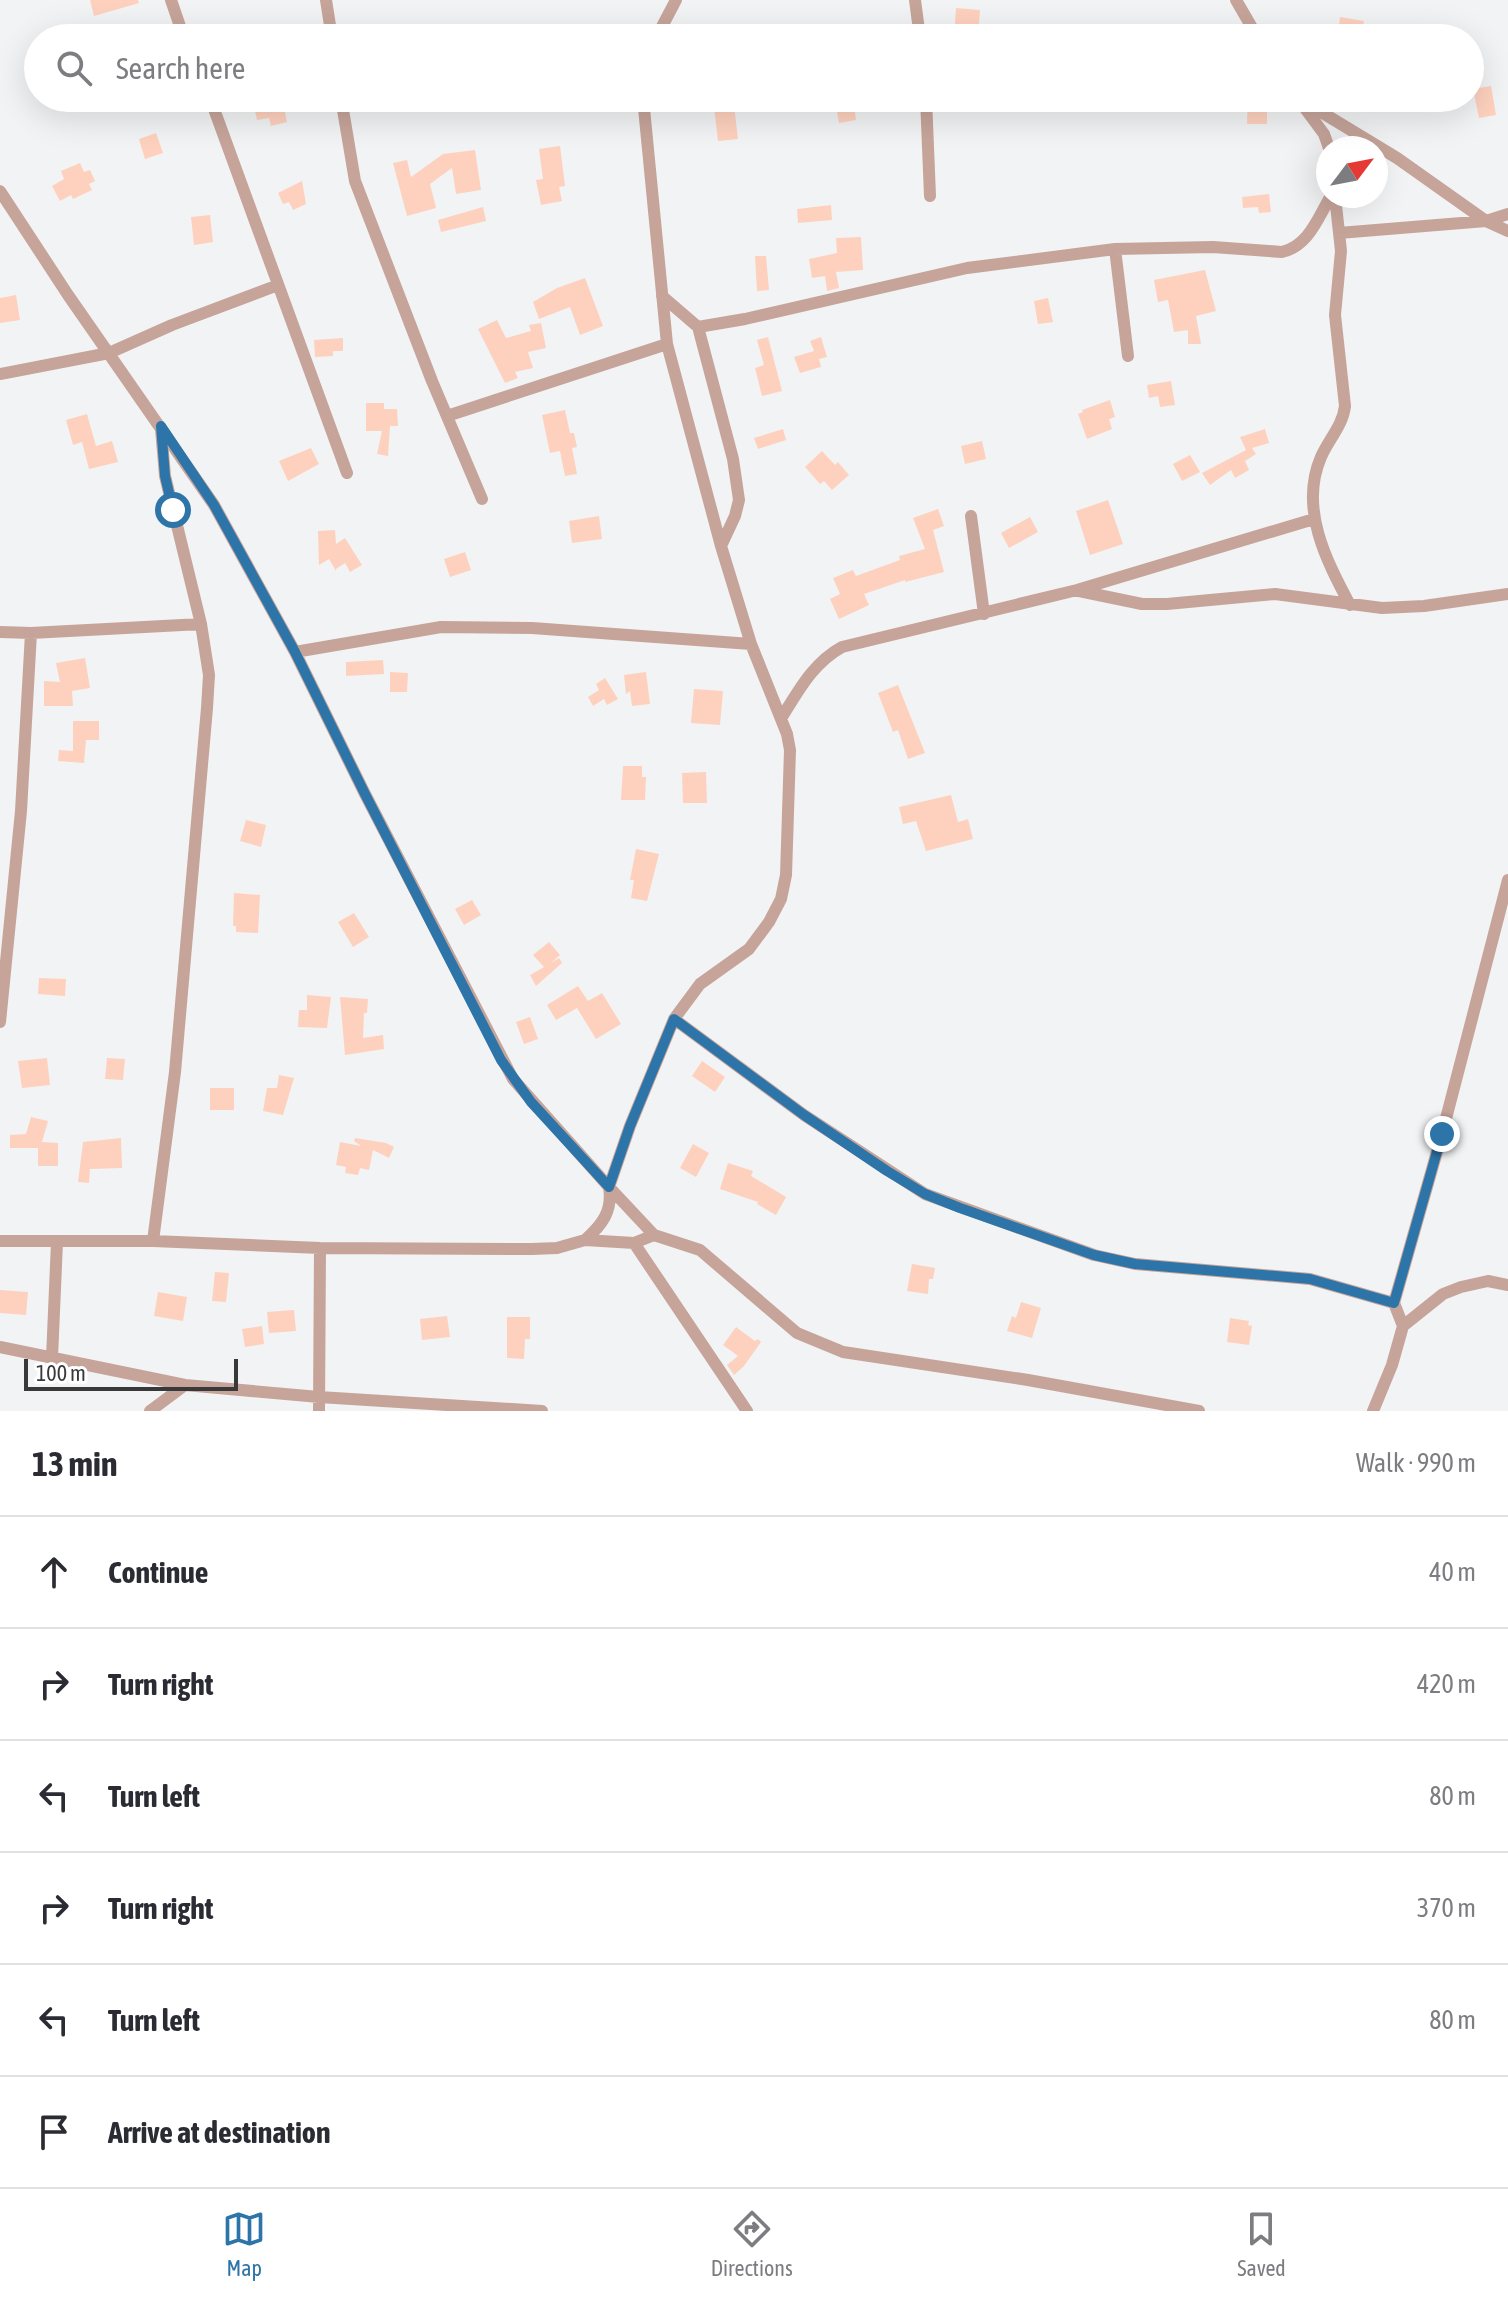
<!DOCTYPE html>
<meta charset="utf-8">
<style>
body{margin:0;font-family:"Asap Condensed",sans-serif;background:#f7f7f7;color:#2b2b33}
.compass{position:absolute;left:1316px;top:136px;width:72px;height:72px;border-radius:50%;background:#fff;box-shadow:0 8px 32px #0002;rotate:58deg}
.scale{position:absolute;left:24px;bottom:20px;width:214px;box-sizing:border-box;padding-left:8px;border:4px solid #39393a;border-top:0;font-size:22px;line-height:28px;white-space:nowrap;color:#39393a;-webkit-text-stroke:6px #fff;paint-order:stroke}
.stop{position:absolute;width:24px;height:24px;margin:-18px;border:6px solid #2d74a8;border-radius:50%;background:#fff}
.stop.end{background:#2d74a8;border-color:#fff;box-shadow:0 2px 8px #0008}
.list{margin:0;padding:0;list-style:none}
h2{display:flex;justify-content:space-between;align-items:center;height:104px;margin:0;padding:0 32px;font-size:34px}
h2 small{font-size:26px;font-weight:400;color:#7c7c81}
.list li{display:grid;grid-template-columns:52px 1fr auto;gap:24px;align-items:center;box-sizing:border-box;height:112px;padding:0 32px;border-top:2px solid #e1e1e2}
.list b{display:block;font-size:30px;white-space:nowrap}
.list em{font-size:26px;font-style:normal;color:#7c7c81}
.icon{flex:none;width:44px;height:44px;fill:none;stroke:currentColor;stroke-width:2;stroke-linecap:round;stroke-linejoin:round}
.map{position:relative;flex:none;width:1508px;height:1411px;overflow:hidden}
.search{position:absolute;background:#fff;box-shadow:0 8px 32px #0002;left:24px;right:24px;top:24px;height:88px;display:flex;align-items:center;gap:20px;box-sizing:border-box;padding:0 28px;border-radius:44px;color:#7c7c81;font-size:30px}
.sheet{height:776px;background:#fff}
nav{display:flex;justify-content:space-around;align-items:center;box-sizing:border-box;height:112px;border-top:2px solid #e1e1e2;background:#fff;font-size:22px;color:#7c7c81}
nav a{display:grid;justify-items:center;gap:4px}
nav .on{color:#2d74a8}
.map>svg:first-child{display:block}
.building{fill:#fed1be}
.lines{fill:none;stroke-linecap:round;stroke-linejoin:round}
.street{stroke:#c6a49a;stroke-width:12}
.route{stroke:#2d74a8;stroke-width:10}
</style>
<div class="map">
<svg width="1508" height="1411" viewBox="0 0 1508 1411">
<rect width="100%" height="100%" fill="#f2f3f4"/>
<!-- building -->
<path class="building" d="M90,0H138L139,3L94,16Z
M956,8L980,10L978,38H954Z
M1340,17L1364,21L1361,37L1338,33Z
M1491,86L1496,115L1479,118L1473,89Z
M273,98H282L287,122L271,126L269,118L257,120L253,102Z
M853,98L856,120L839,123L835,100Z
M1248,98H1267V124H1247Z
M734,105L738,139L718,141L714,107Z
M156,133L163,153L145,159L139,139Z
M560,146L565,186L559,187L562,201L541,205L536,180L543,179L539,149Z
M475,150L481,190L456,194L452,168L430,184L436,208L407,216L393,163L407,160L411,177L443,154Z
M80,163L84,172L90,170L95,181L89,184L92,190L73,199L71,195L60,201L52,186L64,179L61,171Z
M302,181L306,204L293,210L289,202L283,204L278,193Z
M1269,194L1271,212L1259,213L1258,207L1243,208L1242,197Z
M831,205L832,220L798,223L797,209Z
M483,207L486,221L441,232L438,220Z
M210,215L213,242L194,245L191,217Z
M861,237L863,270L836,272L839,288L827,291L825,276L812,278L809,259L837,253L836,238Z
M755,256H766L769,290L757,291Z
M1205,270L1216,311L1196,316L1201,344H1188V330L1174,332L1168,300L1158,302L1154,280Z
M585,278L603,326L580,335L570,307L539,319L533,302L557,288Z
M16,295L20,320L0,323V298Z
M1048,298L1053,322L1038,324L1034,301Z
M497,320L506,338L531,331L529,325L541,323L546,348L528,352L533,368L515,372L518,378L505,383L478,329Z
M768,337L782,391L762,396L755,368L764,365L757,340Z
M821,337L827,357L819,359L821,367L800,373L794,357L814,351L810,341Z
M343,338V351H333V356L315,357L314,340Z
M1171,381L1175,405L1160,407L1158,396L1149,398L1147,385Z
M1110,400L1115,417L1109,419L1112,429L1087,439L1078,414L1083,412L1082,410Z
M366,403H384V409H397L398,426H390L388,456L377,454L382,431H366Z
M565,410L570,433H574L577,447L572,448L577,474L565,476L560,451L550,453L542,415Z
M87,414L96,446L112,441L118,462L89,469L82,442L73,445L66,420Z
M783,429L786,440L758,449L754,438Z
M1265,429L1269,443L1252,448L1256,454L1245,461L1249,470L1235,478L1231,470L1210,485L1202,473L1246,450L1240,437Z
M982,441L986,459L965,464L961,446Z
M311,448L319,464L288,481L279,461Z
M822,451L835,465L838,462L849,475L832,490L824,481L820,484L805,467Z
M1190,455L1200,472L1182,481L1173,464Z
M1108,500L1123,544L1090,555L1076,511Z
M938,509L944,526L933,530L944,572L905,582V580L864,594L869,605L839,619L830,599L840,594L833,578L853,570L856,576L900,560L899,556L925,549L913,518Z
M599,516L602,539L572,543L569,521Z
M1030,517L1038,532L1009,548L1001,533Z
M335,530L336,544L345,538L362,565L350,572L345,563L336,569V571L329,559L319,565L318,531Z
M465,552L471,570L450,577L444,559Z
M85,658L90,688L72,691L73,706H44V681L60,682L56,663Z
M383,660L384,674L346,676V662Z
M390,672L408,673L407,692H390Z
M646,672L650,704L632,706L630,691L626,694L624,675Z
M605,678L618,699L607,705L604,699L593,706L588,697L599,690L596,684Z
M898,685L925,753L908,759L898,730L893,732L878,693Z
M694,689L723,691L720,725L691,723Z
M73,721H99V740H86L84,763L58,761L59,750L73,751Z
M623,766H642V777H646L645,800H621Z
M706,772L707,803H683L682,773Z
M951,795L958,822L968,819L973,839L926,851L916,821L903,824L899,807Z
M246,820L266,825L261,847L240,841Z
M636,849L659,854L647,901L631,898L634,880H630Z
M234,893L260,895L258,933L236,932V926H233Z
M472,900L481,915L464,925L455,909Z
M354,913L369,937L353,947L338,922Z
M549,942L560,955L551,963L559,958L562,963L536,986L530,975L544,967L533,955Z
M39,978L66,979L65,996L38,994Z
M578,986L588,1001L602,993L621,1024L596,1039L577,1008L556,1020L547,1005Z
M307,995L331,997L327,1028L298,1027L299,1010H307Z
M340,997L368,999L367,1013H364L363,1038L383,1035L384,1049L345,1055Z
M530,1017L538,1039L524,1044L516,1022Z
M47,1058L50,1085L22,1088L18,1061Z
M107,1058L125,1059L123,1080L105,1079Z
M702,1061L725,1077L715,1092L692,1076Z
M279,1075L294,1078L283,1115L263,1111L267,1088H277Z
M210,1088H234V1110H210Z
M31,1117L48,1121L42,1142L58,1143V1166H38V1148H10V1135L26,1134Z
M121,1138L122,1168L90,1169L89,1183L78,1182L83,1142Z
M355,1138L386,1143L394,1147L389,1158L373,1150L369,1170L360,1168L358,1175L345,1173L346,1167L336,1165L340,1142L361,1146L354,1141Z
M693,1144L709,1153L696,1177L680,1168Z
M728,1163L753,1171L751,1176L786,1197L776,1215L757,1204L758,1202L720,1189Z
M912,1264L935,1268L933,1279H929L928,1294L907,1291Z
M215,1272L229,1273L226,1302L212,1301Z
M0,1290L28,1292L26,1315L0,1313Z
M158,1292L187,1297L183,1321L154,1316Z
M1021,1302L1041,1308L1032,1338L1007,1331L1012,1316L1016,1318Z
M294,1310L296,1331L269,1333L267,1312Z
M447,1316L450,1337L422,1340L420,1319Z
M507,1317H530V1339H525L524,1359L507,1358Z
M1230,1318L1249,1321L1248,1325L1252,1326L1249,1345L1227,1342Z
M262,1326L264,1344L245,1347L242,1329Z
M736,1327L755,1341L758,1339L761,1342L744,1366L734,1375L727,1365L738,1356L723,1345Z"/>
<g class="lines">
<!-- street -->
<path class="street" d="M171,0L184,38
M326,0L332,38
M915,0L920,38
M1236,0L1258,38
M656,38L676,0
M210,98L347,473
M341,98L355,181L432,381L482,499
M643,98L667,344L721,546L751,644L787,734L790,750L786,875L781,899L769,922L749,949L700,984L674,1019L630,1126L609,1187L654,1235L700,1250L797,1333L843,1352L1028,1380L1199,1411
M926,98L930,196
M1298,98L1397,158L1486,221L1508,231
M1304,107L1324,134L1329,148
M0,191L68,295L214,505L295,652L365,794L513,1079L609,1187C613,1211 602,1225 585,1240
M1335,196L1341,251L1335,315L1345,406C1343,425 1329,439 1321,457C1299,508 1326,560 1350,605
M1339,233L1486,221L1508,214
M1115,249L1128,356
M662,296L698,327L733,459L739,500L735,516L721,546
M698,327L745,319L967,268L1115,249L1213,247L1282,252C1309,246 1318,217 1331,196
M0,374L109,353L172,325L278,285
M447,416L667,344
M971,516L984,614
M1079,591L1142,604H1167L1275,594L1382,608L1424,606L1508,594
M0,632L31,633L201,624L165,476L161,429
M295,652L441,627L532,628L751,644
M782,717C799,690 813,663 842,647L1077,590L1314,519
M674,1019L804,1115L925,1194L1094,1255L1135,1264L1310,1279L1394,1303L1403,1326
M0,1022L21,811L31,633
M0,1241H153L320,1248L532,1249L557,1248L585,1240L634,1243L654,1235
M153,1241L175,1072L207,708L209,675L201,624
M634,1243L747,1411
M1394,1303L1442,1134L1508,880
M0,1347L185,1385L319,1397L542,1411
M52,1358L57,1242
M150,1411L185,1385
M319,1411L320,1248
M1373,1411L1392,1365L1403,1326L1443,1294L1461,1287L1488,1281L1508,1285"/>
</g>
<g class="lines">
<!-- route -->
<path class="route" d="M173,510L165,476L161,426L214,505L295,652L365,794L501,1060L531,1102L609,1187L630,1126L674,1019L804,1115L887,1171L925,1194L960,1208L1094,1255L1135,1264L1310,1279L1394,1303L1442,1134"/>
</g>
</svg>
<svg class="compass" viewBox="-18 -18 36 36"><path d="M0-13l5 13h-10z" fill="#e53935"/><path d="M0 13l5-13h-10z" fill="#7c7c81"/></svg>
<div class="scale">100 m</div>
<div class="stop" style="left:173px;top:510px"></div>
<div class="stop end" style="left:1442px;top:1134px"></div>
<div class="search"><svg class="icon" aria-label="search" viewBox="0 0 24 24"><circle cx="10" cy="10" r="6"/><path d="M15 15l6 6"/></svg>Search here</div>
</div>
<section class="sheet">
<h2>13 min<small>Walk · 990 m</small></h2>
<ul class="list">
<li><svg class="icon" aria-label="ahead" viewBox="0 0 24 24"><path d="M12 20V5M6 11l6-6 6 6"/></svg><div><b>Continue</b></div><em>40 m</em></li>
<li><svg class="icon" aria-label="right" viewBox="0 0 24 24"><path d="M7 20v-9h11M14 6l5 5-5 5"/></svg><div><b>Turn right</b></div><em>420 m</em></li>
<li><svg class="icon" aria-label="left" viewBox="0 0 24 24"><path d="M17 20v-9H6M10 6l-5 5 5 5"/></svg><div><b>Turn left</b></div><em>80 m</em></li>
<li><svg class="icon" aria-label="right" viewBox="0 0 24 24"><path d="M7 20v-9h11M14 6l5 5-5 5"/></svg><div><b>Turn right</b></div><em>370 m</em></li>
<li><svg class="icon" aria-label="left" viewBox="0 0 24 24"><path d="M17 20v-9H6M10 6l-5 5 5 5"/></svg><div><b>Turn left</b></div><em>80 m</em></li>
<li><svg class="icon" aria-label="arrive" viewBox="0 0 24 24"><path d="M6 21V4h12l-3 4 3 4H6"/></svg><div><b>Arrive at destination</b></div></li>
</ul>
</section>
<nav>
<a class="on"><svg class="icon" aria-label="map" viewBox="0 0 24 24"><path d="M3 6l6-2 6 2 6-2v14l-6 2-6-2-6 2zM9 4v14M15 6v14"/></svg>Map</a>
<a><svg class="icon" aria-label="directions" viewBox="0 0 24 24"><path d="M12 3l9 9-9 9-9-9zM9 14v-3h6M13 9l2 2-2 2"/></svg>Directions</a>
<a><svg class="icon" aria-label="saved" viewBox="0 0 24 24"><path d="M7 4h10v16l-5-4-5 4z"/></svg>Saved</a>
</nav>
